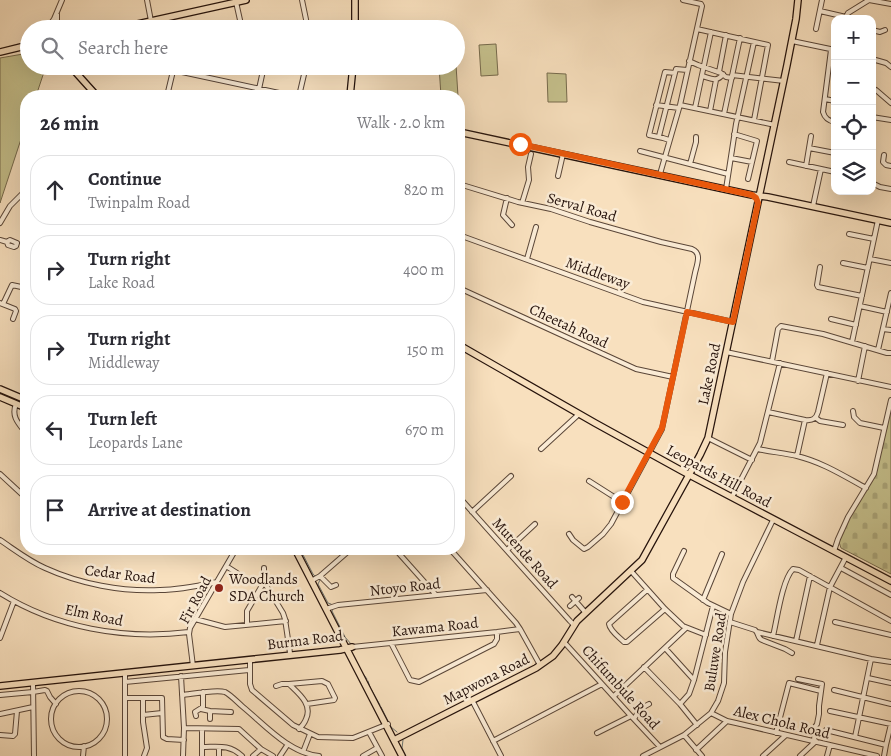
<!DOCTYPE html>
<meta charset="utf-8">
<style>
body{margin:0;font-family:Alegreya,serif;background:#f2f2f3;color:#2b2b33}
.controls{position:absolute;right:15px;top:15px;display:grid;overflow:hidden;border-radius:10px;box-shadow:0 5px 20px #0002}
.controls button{width:45px;height:45px;display:grid;place-items:center;padding:0;border:0;border-bottom:1px solid #e1e1e2;background:#fff;color:#2b2b33;font:25px sans-serif}
.stop{position:absolute;width:15px;height:15px;margin:-11px;border:4px solid #ea580c;border-radius:50%;background:#fff}
.stop.end{background:#ea580c;border-color:#fff;box-shadow:0 1px 5px #0008}
.list{margin:0;padding:0;list-style:none}
h2{display:flex;justify-content:space-between;align-items:center;height:65px;margin:0;padding:0 20px;font-size:21px}
h2 small{font-size:16px;font-weight:400;color:#7c7c81}
.list li{display:grid;grid-template-columns:32px 1fr auto;gap:15px;align-items:center;box-sizing:border-box;height:70px;margin:0 10px 10px;padding:0 10px;border:1px solid #e1e1e2;border-radius:20px}
.list b{display:block;font-size:19px;white-space:nowrap}
.list p{margin:0;font-size:16px;white-space:nowrap;color:#7c7c81}
.list em{font-size:16px;font-style:normal;color:#7c7c81}
.icon{flex:none;width:28px;height:28px;fill:none;stroke:currentColor;stroke-width:2;stroke-linecap:round;stroke-linejoin:round}
.map{position:relative;flex:none;width:891px;height:756px;overflow:hidden}
.search{position:absolute;background:#fff;box-shadow:0 5px 20px #0002;left:20px;top:20px;width:445px;height:55px;display:flex;align-items:center;gap:12px;box-sizing:border-box;padding:0 18px;border-radius:28px;color:#7c7c81;font-size:19px}
.panel{position:absolute;background:#fff;box-shadow:0 5px 20px #0002;left:20px;top:90px;width:445px;height:465px;border-radius:20px}
.map>svg:first-child{display:block}
.grass{fill:#c5c08c;stroke:#766a4c}
.cemetery{fill:url(#cemetery-stones);stroke:#766a4c}
.lines{fill:none;stroke-linecap:round;stroke-linejoin:round}
.stream{stroke:#6f7874;stroke-width:1}
.minor-casing{stroke:#5a4638;stroke-width:6}
.major-casing{stroke:#26130c;stroke-width:8}
.minor{stroke:#faebd5;stroke-width:4}
.major{stroke:#f8e0be;stroke-width:5.5}
.route{stroke:#ea580c;stroke-width:6}
.poi-dot{fill:#8f2418;stroke:#faebd5;stroke-width:2}
.labels{text-anchor:middle;stroke-width:5;stroke-linejoin:round;paint-order:stroke}
.street-label{font-size:15px;fill:#26130c;stroke:#faebd5}
.poi-label{font-size:15px;fill:#26130c;stroke:#faebd5;text-anchor:start}
</style>
<div class="map">
<svg width="891" height="756" viewBox="0 0 891 756">
<defs>
<pattern id="cemetery-stones" width="16" height="16" patternUnits="userSpaceOnUse" patternTransform="scale(1.25)"><rect width="16" height="16" fill="#c5c08c"/><path d="M2 7V4a2 2 0 0 1 4 0v3zM10 15v-3a2 2 0 0 1 4 0v3z" fill="#a9a478"/></pattern>
</defs>
<rect width="100%" height="100%" fill="#f8e0be"/>
<filter id="stains"><feTurbulence type="fractalNoise" baseFrequency=".004" numOctaves="4"/><feColorMatrix values="0 0 0 0 .2 0 0 0 0 .09 0 0 0 0 .02 0 0 0 .5 -.17"/></filter>
<radialGradient id="worn" r=".72"><stop offset=".6" stop-color="#630" stop-opacity="0"/><stop offset="1" stop-color="#630" stop-opacity=".3"/></radialGradient>
<!-- grass -->
<path class="grass" d="M496,44L498,75L481,76L479,45Z
M23,54L29,55V66H46L36,96H26V124L0,203V58Z
M456,65L458,96H441L439,66Z
M547,73L566,74L567,102H548Z"/>
<!-- cemetery -->
<path class="cemetery" d="M891,402V574L841,548L838,539L877,468Z"/>
<g class="lines">
<!-- stream -->
<path class="stream" d="M300,549L313,574L315,576H317
M320,580L318,584L328,603L331,604
M333,609L332,611L345,637L351,644
M364,675L367,679
M368,681L370,687
M371,689L380,705
M381,707L391,727L397,732
M403,740L402,748L406,756"/>
<defs>
<path id="minor" d="M147,0L151,21
M302,0L308,29
M236,2L242,29
M820,11L846,17
M57,14V21L62,29
M845,19L848,13L869,0L891,4
M47,29L54,19L62,0
M697,29L768,45L754,120
M816,29L822,0
M872,30L880,32L885,30
M792,41L835,50
M831,50L823,112C825,119 829,121 835,122
M872,59L886,63L891,67
M689,61L698,65L721,73L726,77L732,78
M154,66L293,96
M719,72L726,35
M732,75L784,81
M702,76C710,78 717,83 723,74
M259,89L264,66
M876,90L891,103
M167,96L173,71
M299,96L306,66
M825,99L835,101
M656,105L679,108
M680,105L775,125
M695,108L711,32
M710,111L716,80
M724,114L740,38
M872,117L891,120
M734,134L757,141L748,179
M659,136L676,69L687,70
M669,140L663,138L649,135L665,72L675,73
M809,148L835,153
M640,151L728,174
M884,155L883,162L886,165L891,166
M731,158L752,162
M789,162L835,172
M690,164L696,142V137
M806,166L811,136
M660,174L680,105L702,6L701,4L683,0
M558,176L563,154
M872,183L880,187L891,189
M459,184L518,202L551,209L590,222L661,242L692,249C702,253 697,264 695,273L662,429L611,524L603,534L588,547L584,549L573,540L569,534
M726,189L736,124L754,42
M507,198L503,215L512,225
M522,203L529,180L528,167L531,154
M813,206L821,169
M0,223L10,206L26,190
M849,234L874,239
M459,235L643,302L733,322
M0,240L7,242L10,240L17,243
M7,242L8,245L14,247L16,246L17,243
M527,259L536,227
M870,259L891,263
M843,263L868,268
M820,267L817,285L818,287L862,296
M459,288L636,369L673,377
M0,303L15,309L16,311L13,319
M3,304L12,285L26,288
M860,306L887,312
M831,319L856,325
M883,329L891,330
M852,342L878,220
M878,350L891,293
M726,352L891,387
M772,361L778,329L781,326L823,334L887,353H891
M858,381L865,346
M16,404C11,416 18,423 26,433
M853,411L854,417L860,423L884,428
M768,412L805,420C812,421 816,419 818,412L827,373
M816,418L820,421L843,425
M708,438L752,460
M541,449L579,414
M758,449C771,452 785,453 797,456C822,462 844,476 866,488
M797,456L805,420
M0,474L26,498
M589,481L622,502
M459,497L570,621L574,625
M732,497L760,443L780,363
M472,512L511,476
M0,540C15,550 29,561 45,568C80,584 122,592 160,590C180,590 198,586 217,582
M395,549L436,595
M450,549L516,623L520,629L540,665
M507,550L535,524
M684,551L673,574V578L708,603L731,614
M834,551L838,539L848,517L874,474L891,400
M226,566L237,573
M841,568L891,595
M631,571L665,609L683,626L706,635
M320,576L331,587L336,585
M311,581L320,576L351,549
M264,582L283,613L285,619L290,653
M647,590L609,624C610,631 619,637 624,642H627L665,609
M0,593C56,628 124,640 189,632
M572,597L585,612
M703,600L722,554
M570,606L579,598
M326,609L338,605L487,590
M195,619L225,627L286,621
M730,622L755,630C759,633 757,638 762,640L785,649L792,653
M835,622L891,635
M247,624V611L264,582V568
M757,632L871,659L891,662
M773,636C777,620 782,580 793,569L799,570L891,621
M0,638L14,601
M796,641L810,576
M564,642L631,716L660,747
M391,643L410,680L419,682L494,644L497,639V632
M817,645L830,587L846,557
M352,647L497,632L520,629
M665,648L694,680
M250,659V684L252,690L293,725L318,737L353,738L388,724
M193,666L189,634L190,628L236,549
M644,667L680,704L697,725
M125,673V756
M181,676L184,728L183,756
M868,678L891,683
M798,679L822,684L819,706V714L817,724L815,727L814,741
M125,682L249,670
M33,683L34,756
M289,684L322,681L328,684L335,698L334,700L307,704
M276,686L282,684H289C298,693 313,704 306,719C305,722 302,726 299,729
M834,690L891,704
M51 719a28 28 0 1 1 56 0a28 28 0 1 1-56 0Z
M0,695L33,692L45,690L47,691L50,697L56,704
M182,695C192,694 216,689 225,692C231,695 237,702 243,707C265,725 289,753 319,756
M614,696L686,628
M125,698H162L163,737L167,739L184,740
M143,698V722L147,748L144,756
M472,700L501,756
M680,704L689,694L694,680L713,606
M201,709L210,711L231,712
M830,711L891,724
M711,713L727,721L736,723L877,756
M0,714L33,707
M143,715L162,713
M196,716L195,712L203,707V692
M210,719V711
M634,719L640,709L649,704
M184,728L239,729L261,749
M202,729V756
M826,730L886,745L891,724
M369,732L382,756
M597,733L631,716
M776,733L789,683L821,691
M0,735L13,736L15,734L17,711
M684,735L702,756
M855,737L871,659
M493,741L602,684
M202,747C218,747 229,744 242,756
M219,747V756
M696,750L727,721
M303,752L310,734
M83,756L84,746
M253,756L261,749L273,756
M280,756L288,744
M363,756L377,748
M643,756L684,735L711,713L718,701L724,683L725,652L731,614L743,582L773,520
M763,756L786,735
M800,756L816,741
M827,756L830,745
M884,756L886,745"/>
<path id="major" d="M50,29L55,28L61,29
M115,29L246,0
M355,29V0
M0,52L29,45
M70,66L97,96
M350,96L353,66
M459,132L752,195L768,197L891,223
M459,345L595,423L682,471L891,581
M0,389L26,400
M0,397L26,408
M295,549L402,756
M0,686L340,650L352,647
M394,740L536,668L553,656L562,645L577,621L642,560L700,455L708,438L787,65L796,19L798,0"/>
</defs>
<!-- minor casing -->
<use href="#minor" class="minor-casing"/>
<!-- major casing -->
<use href="#major" class="major-casing"/>
<!-- minor -->
<use href="#minor" class="minor"/>
<!-- major -->
<use href="#major" class="major"/>
</g>
<g class="lines">
<!-- route -->
<path class="route" d="M520,144L752,195L756,198L758,203L733,322L687,312L662,428L622,502"/>
</g>
<!-- markers -->
<circle class="poi-dot" cx="219" cy="588" r="5"/>
<g class="labels">
<!-- street labels -->
<g class="street-label">
<text transform="translate(582 207) rotate(16)" y="5">Serval Road</text>
<text transform="translate(598 273) rotate(20)" y="5">Middleway</text>
<text transform="translate(569 326) rotate(25)" y="5">Cheetah Road</text>
<text transform="translate(709 374) rotate(-78)" y="5">Lake Road</text>
<text transform="translate(719 476) rotate(28)" y="5">Leopards Hill Road</text>
<text transform="translate(525 553) rotate(48)" y="5">Mutende Road</text>
<text transform="translate(120 574) rotate(7)" y="5">Cedar Road</text>
<text transform="translate(405 587) rotate(-6)" y="5">Ntoyo Road</text>
<text transform="translate(195 600) rotate(-62)" y="5">Fir Road</text>
<text transform="translate(94 615) rotate(12)" y="5">Elm Road</text>
<text transform="translate(435 627) rotate(-6)" y="5">Kawama Road</text>
<text transform="translate(305 640) rotate(-7)" y="5">Burma Road</text>
<text transform="translate(715 652) rotate(-81)" y="5">Buluwe Road</text>
<text transform="translate(486 679) rotate(-27)" y="5">Mapwona Road</text>
<text transform="translate(621 687) rotate(48)" y="5">Chifumbule Road</text>
<text transform="translate(782 722) rotate(14)" y="5">Alex Chola Road</text>
</g>
<!-- poi labels -->
<g class="poi-label">
<text x="229" y="584">Woodlands<tspan x="229" dy="17">SDA Church</tspan></text>
</g>
</g>
<rect width="100%" height="100%" filter="url(#stains)"/>
<rect width="100%" height="100%" fill="url(#worn)"/>
</svg>
<div class="controls">
<button>+</button>
<button>−</button>
<button><svg class="icon" aria-label="locate" viewBox="0 0 24 24"><circle cx="12" cy="12" r="6"/><path d="M12 2v4M12 18v4M2 12h4M18 12h4"/></svg></button>
<button><svg class="icon" aria-label="layers" viewBox="0 0 24 24"><path d="M12 4l9 5-9 5-9-5zM3 14l9 5 9-5"/></svg></button>
</div>
<div class="stop" style="left:520px;top:144px"></div>
<div class="stop end" style="left:622px;top:502px"></div>
<div class="search"><svg class="icon" aria-label="search" viewBox="0 0 24 24"><circle cx="10" cy="10" r="6"/><path d="M15 15l6 6"/></svg>Search here</div>
<section class="panel">
<h2>26 min<small>Walk · 2.0 km</small></h2>
<ul class="list">
<li><svg class="icon" aria-label="ahead" viewBox="0 0 24 24"><path d="M12 20V5M6 11l6-6 6 6"/></svg><div><b>Continue</b><p>Twinpalm Road</p></div><em>820 m</em></li>
<li><svg class="icon" aria-label="right" viewBox="0 0 24 24"><path d="M7 20v-9h11M14 6l5 5-5 5"/></svg><div><b>Turn right</b><p>Lake Road</p></div><em>400 m</em></li>
<li><svg class="icon" aria-label="right" viewBox="0 0 24 24"><path d="M7 20v-9h11M14 6l5 5-5 5"/></svg><div><b>Turn right</b><p>Middleway</p></div><em>150 m</em></li>
<li><svg class="icon" aria-label="left" viewBox="0 0 24 24"><path d="M17 20v-9H6M10 6l-5 5 5 5"/></svg><div><b>Turn left</b><p>Leopards Lane</p></div><em>670 m</em></li>
<li><svg class="icon" aria-label="arrive" viewBox="0 0 24 24"><path d="M6 21V4h12l-3 4 3 4H6"/></svg><div><b>Arrive at destination</b></div></li>
</ul>
</section>
</div>
